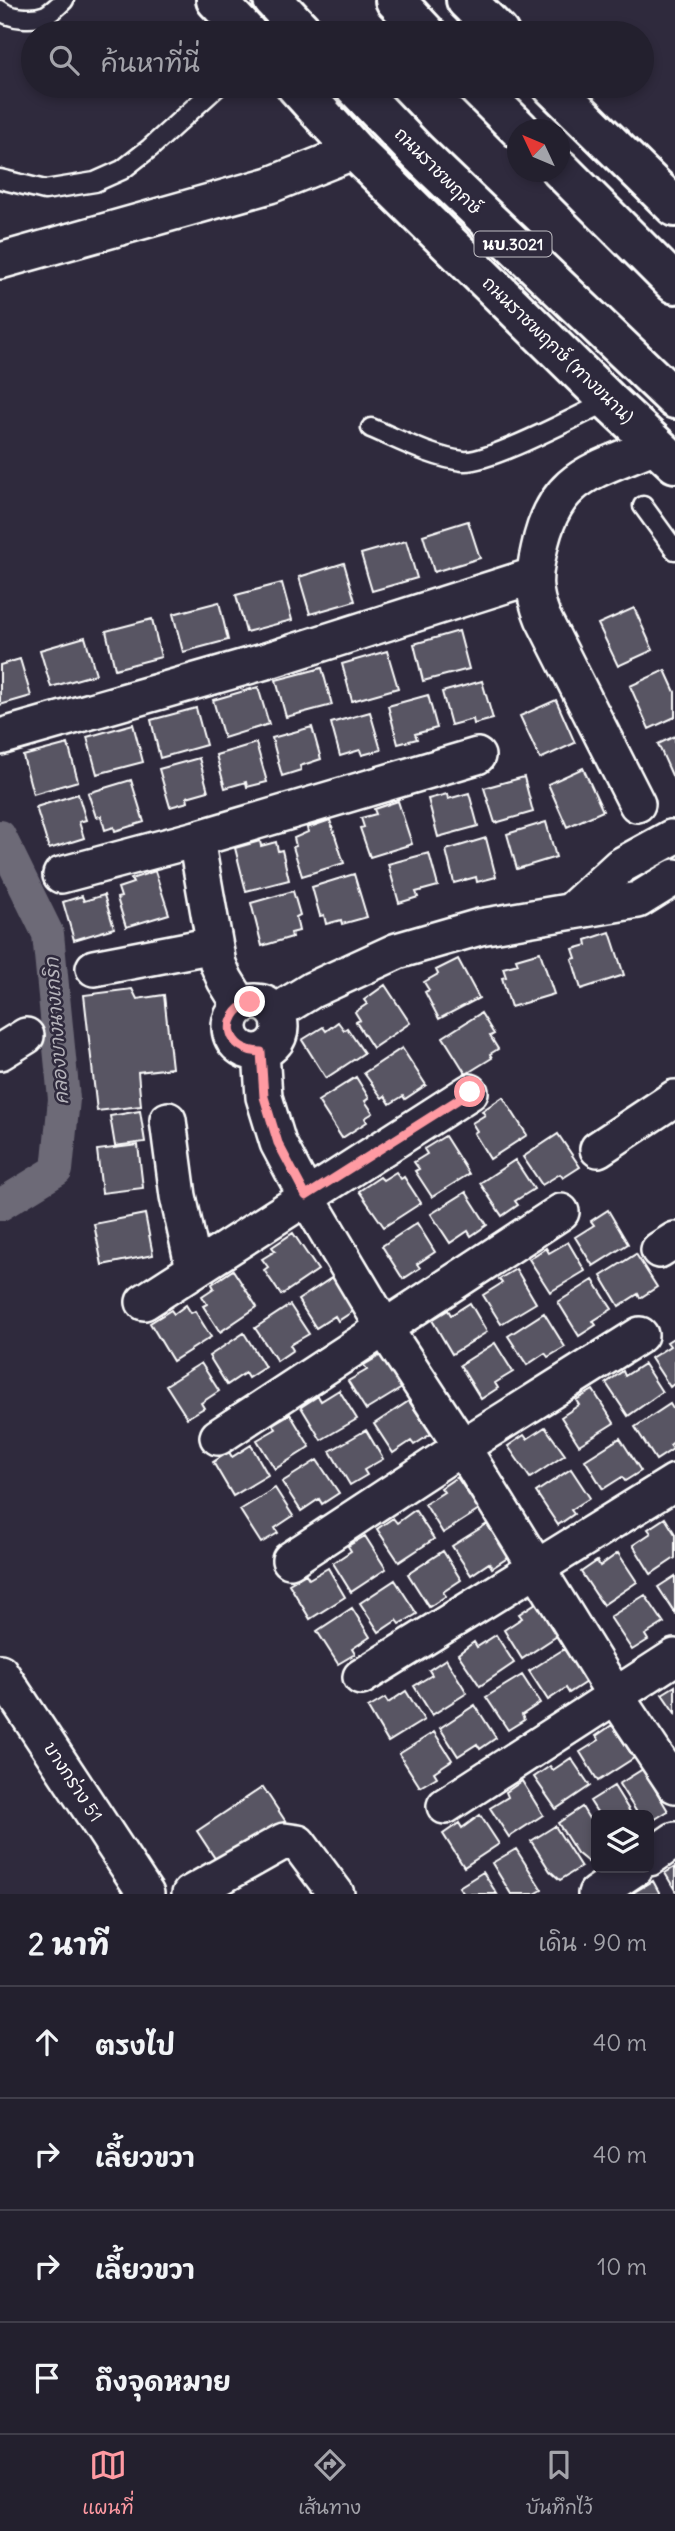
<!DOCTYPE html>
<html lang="th">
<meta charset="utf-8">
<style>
body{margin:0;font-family:Delius,"Playpen Sans Thai",sans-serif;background:#2f2d3a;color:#f1f3f6}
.controls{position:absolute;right:21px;bottom:21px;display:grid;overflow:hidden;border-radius:10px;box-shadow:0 4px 10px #0003}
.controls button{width:63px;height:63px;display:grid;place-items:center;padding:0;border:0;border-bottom:2px solid #403e4a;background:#23202e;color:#f1f3f6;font:35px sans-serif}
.compass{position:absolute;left:507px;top:119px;width:63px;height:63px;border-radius:50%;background:#23202e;box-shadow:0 4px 10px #0003;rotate:314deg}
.stop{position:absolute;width:21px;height:21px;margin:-16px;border:5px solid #ff9aa2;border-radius:50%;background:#fff}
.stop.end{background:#ff9aa2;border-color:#fff;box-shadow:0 2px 7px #0008}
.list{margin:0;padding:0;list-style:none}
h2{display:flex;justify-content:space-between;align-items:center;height:91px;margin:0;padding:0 28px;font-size:30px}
h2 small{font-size:23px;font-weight:400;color:#a3a3aa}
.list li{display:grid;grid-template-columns:46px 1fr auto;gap:21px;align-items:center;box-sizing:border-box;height:112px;padding:0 28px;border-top:2px solid #403e4a}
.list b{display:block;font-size:26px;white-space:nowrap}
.list em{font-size:23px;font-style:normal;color:#a3a3aa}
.icon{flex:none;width:38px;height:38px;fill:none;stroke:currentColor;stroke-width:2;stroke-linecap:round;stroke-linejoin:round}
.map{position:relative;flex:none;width:675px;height:1894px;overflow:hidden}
.search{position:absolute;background:#23202e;box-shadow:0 4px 10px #0003;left:21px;right:21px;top:21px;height:77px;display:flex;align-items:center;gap:18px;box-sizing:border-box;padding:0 24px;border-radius:38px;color:#a3a3aa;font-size:26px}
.sheet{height:539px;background:#23202e}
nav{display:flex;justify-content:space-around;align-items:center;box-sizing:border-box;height:98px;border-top:2px solid #403e4a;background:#23202e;font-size:19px;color:#a3a3aa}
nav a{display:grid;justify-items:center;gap:4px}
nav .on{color:#ff9aa2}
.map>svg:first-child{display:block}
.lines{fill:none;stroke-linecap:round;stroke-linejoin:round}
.canal{stroke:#6d6a77;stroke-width:32}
.building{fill:#595564;stroke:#fff;stroke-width:2}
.lane-casing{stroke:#fff;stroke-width:23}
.street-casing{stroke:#fff;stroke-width:40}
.secondary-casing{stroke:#fff;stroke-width:44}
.primary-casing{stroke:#fff;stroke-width:44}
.lane{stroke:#2f2a3d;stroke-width:18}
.street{stroke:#2f2a3d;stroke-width:35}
.secondary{stroke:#2f2a3d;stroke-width:38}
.primary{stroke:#2f2a3d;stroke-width:38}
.route{stroke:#ff9aa2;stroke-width:9}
.labels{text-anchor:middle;stroke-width:5;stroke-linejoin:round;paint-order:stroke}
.shield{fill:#2f2a3d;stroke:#c1bfc5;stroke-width:2}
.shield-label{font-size:16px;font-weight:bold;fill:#fff}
.street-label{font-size:18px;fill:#fff;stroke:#2f2a3d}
.water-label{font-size:19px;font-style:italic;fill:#b6b4bb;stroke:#2f2a3d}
</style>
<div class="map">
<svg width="675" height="1894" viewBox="0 0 675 1894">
<rect width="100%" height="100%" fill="#2f2a3d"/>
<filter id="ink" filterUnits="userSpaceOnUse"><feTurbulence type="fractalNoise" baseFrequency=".0143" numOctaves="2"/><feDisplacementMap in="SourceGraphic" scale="14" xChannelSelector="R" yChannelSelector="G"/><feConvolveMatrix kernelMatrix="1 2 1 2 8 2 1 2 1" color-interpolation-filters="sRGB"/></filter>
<g filter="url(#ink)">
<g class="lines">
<!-- canal -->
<path class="canal" d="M0,836L48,934L64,1099L57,1170L0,1205"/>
</g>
<!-- building -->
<path class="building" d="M468,521L480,558L434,572L423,535Z
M406,541L417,578L372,591L361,554Z
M344,563L355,601L310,614L299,577Z
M282,583L292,620L246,632L236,595Z
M219,602L228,640L183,652L173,614Z
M634,608L653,650L618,666L598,624Z
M152,619L161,657L115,669L106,631Z
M459,631L469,669L423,681L414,644Z
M85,637L96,674L51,687L40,650Z
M387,651L398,688L352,701L342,664Z
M20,659L31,696L0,705V665Z
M322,668L332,705L286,717L276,680Z
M665,670L675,692V717L649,729L630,686Z
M482,681L493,719L474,724L473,719L451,725L442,692Z
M258,687L269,724L224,738L213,700Z
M428,695L437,728L415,734L417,739L398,744L388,706Z
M556,700L575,743L540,759L520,716Z
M196,708L206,745L160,758L151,720Z
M370,712L381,750L362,755L360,750L340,756L331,723Z
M133,724L143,762L97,774L87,737Z
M312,727L321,759L300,766L301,770L282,776L272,738Z
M675,736V782L658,744Z
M256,743L267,782L247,787L246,782L225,788L216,755Z
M68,744L78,781L33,794L23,756Z
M199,758L208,791L187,797L188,802L170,807L159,769Z
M583,768L603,811L567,827L548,784Z
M524,777L533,812L495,823L484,788Z
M131,780L144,822L115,831L114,827L105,830L101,816L96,817L88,793Z
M469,793L478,826L438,837L428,799L447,794L448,799Z
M78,794L86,820L79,822L84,838L49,849L36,807Z
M398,801L412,844L370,857L360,828L364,827L361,818L376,814L374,809Z
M330,820L344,863L302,876L293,847L296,846L294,838L308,832L307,828Z
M546,822L556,857L517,869L507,834Z
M486,838L496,877L477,882L476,877L454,883L446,850Z
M260,841L261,846L276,842L278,851L282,850L289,880L246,891L235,848Z
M429,853L438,886L416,892L418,897L399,903L388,864Z
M155,871L169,914L126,927L117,898L121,897L118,888L133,883L131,879Z
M354,874L367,917L342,924L341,920L326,924L324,915L320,916L312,887Z
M293,891L300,915L296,917L299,931L291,933L292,937L262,946L251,903Z
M104,895L114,928L74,940L63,902L82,896L84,901Z
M610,932L624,975L581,989L572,959L576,958L573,949L587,945L586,940Z
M540,952L554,994L511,1007L502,978L506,977L503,968L518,964L516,959Z
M458,959L479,998L439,1019L425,992L429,990L424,982L438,974L436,970Z
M385,985L410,1023L373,1048L356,1022L360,1020L355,1012L367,1004L364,1000Z
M132,989L137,999L164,995L172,1068L138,1072L141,1106L97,1111L84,995Z
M481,1013L494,1034L490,1036L498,1049L490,1054L492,1058L466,1074L443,1037Z
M338,1022L344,1030L347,1028L364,1053L326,1078L302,1040L323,1027L326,1031Z
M402,1048L426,1085L405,1099L403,1096L390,1104L385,1096L382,1098L364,1073Z
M356,1077L369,1098L365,1101L373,1113L365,1118L367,1122L342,1138L318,1101Z
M503,1097L527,1135L490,1159L474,1133L477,1131L472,1123L485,1115L482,1111Z
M140,1111L145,1142L115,1146L110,1116Z
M558,1134L580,1167L563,1178L560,1174L542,1185L523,1157Z
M445,1136L469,1174L432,1197L415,1171L419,1169L414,1162L427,1154L424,1149Z
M138,1145L143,1188L102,1193L97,1150Z
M515,1160L534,1189L515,1201L518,1205L502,1216L480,1183Z
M396,1172L401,1179L404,1177L421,1203L384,1227L359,1191L380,1177L383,1180Z
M466,1192L487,1225L471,1236L468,1231L450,1243L431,1214Z
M608,1210L628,1244L593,1266L575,1237L594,1225L591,1221Z
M145,1214L153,1255L102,1265L94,1224Z
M417,1223L435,1252L417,1264L420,1268L403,1279L382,1246Z
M293,1233L318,1270L281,1295L264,1270L268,1267L262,1259L275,1251L272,1247Z
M568,1242L585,1271L550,1292L529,1259L546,1248L549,1253Z
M636,1254L657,1287L640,1298L638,1294L619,1306L601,1276Z
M516,1269L536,1303L501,1324L483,1295L502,1283L499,1279Z
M233,1270L257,1307L220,1332L203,1306L207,1304L202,1296L214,1288L212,1284Z
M333,1277L355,1310L338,1321L335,1316L316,1328L298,1300Z
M593,1280L612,1309L593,1321L596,1325L579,1336L558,1302Z
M470,1303L487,1332L452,1354L432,1320L448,1310L451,1315Z
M186,1305L191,1313L195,1311L211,1337L173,1361L150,1323L171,1310L174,1314Z
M290,1305L309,1334L290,1345L293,1350L277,1361L255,1328Z
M544,1313L565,1347L548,1357L545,1353L527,1365L508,1336Z
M244,1333L265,1367L248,1378L245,1373L227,1385L209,1356Z
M675,1337V1383L670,1387L651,1358L670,1346L667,1342Z
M495,1343L513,1372L495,1383L498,1388L481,1399L460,1365Z
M381,1355L402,1388L366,1410L348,1381L367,1370L364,1365Z
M201,1363L219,1391L201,1403L204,1408L187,1418L166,1385Z
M644,1364L662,1392L628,1416L606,1383L623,1371L625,1376Z
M339,1390L357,1419L321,1440L301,1407L318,1396L321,1401Z
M593,1390L614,1423L579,1445L561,1417L579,1405L576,1400Z
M409,1401L431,1434L414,1445L411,1441L393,1453L374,1424Z
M670,1404L675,1412V1441L670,1445L673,1449L656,1460L635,1427Z
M290,1414L310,1447L275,1469L257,1440L276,1429L273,1424Z
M545,1427L565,1455L530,1478L508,1446L524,1435L527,1439Z
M366,1430L383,1459L364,1470L367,1475L350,1485L330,1451Z
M620,1438L641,1471L625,1481L622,1477L603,1489L585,1460Z
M251,1445L268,1475L233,1496L213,1462L229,1452L232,1457Z
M317,1460L339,1493L322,1504L319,1499L301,1511L282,1482Z
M571,1469L590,1498L571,1510L574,1514L558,1525L536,1492Z
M457,1477L479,1510L443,1533L425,1504L444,1492L441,1488Z
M275,1488L293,1516L275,1528L278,1533L261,1543L240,1510Z
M415,1510L434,1539L399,1562L377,1529L393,1518L397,1523Z
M665,1518L675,1534V1558L651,1574L633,1545L651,1533L648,1529Z
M487,1524L509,1557L492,1568L489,1563L471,1575L452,1546Z
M365,1536L386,1569L351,1592L333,1563L351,1551L348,1546Z
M443,1551L461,1580L443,1592L446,1596L429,1607L408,1574Z
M618,1553L637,1582L603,1605L581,1572L597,1561L600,1566Z
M328,1568L345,1597L310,1619L289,1584L306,1574L309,1579Z
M675,1576V1613L658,1587Z
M395,1580L417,1614L400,1624L397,1620L379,1632L360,1603Z
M645,1595L664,1623L645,1635L648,1640L632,1650L610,1617Z
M536,1603L557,1636L522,1659L504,1630L522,1618L519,1614Z
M352,1608L370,1637L352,1649L355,1654L338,1664L317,1631Z
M496,1635L514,1663L480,1686L458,1654L474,1642L477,1647Z
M564,1649L586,1682L569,1693L566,1688L548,1700L529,1671Z
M446,1659L467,1693L432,1715L414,1686L432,1675L429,1670Z
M522,1675L540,1703L522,1715L524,1720L508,1730L486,1697Z
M675,1686V1713L662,1694Z
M406,1691L424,1720L388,1742L368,1708L385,1698L388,1703Z
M475,1705L496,1738L480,1749L477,1744L458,1756L440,1728Z
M612,1725L634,1758L598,1781L580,1752L599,1740L596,1736Z
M434,1732L452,1760L434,1772L437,1777L420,1787L399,1754Z
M571,1758L590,1786L556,1809L534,1777L550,1766L553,1770Z
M643,1769L668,1811L649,1823V1815L638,1814L619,1784Z
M522,1781L543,1815L509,1837L490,1808L508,1797L506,1792Z
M614,1786L632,1815H599L590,1801Z
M263,1787L286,1822L220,1866L197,1831Z
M582,1807L596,1830V1857L588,1862L577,1853L558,1823Z
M480,1815L499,1844L464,1867L443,1834L459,1823L462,1828Z
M555,1826L581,1867L560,1880L550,1871L531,1841Z
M516,1849L542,1890L535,1894H511L492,1863Z
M675,1867V1890L665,1873Z
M483,1872L497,1894H464L459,1887Z
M653,1881L660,1894H631Z"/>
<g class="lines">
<defs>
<path id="lane" d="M0,10C10,19 34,20 46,15C53,11 59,5 64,0
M0,179L45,190L95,182L122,170L150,148L218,86
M371,428C400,440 431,457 463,461C488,464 581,414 609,401
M643,506L675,550"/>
<path id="street" d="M0,261L270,185L355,151
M0,737L266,661L533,576
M637,804L543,618C532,591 533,577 539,550C554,475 593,472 655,445
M196,839L218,964L225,980L241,1006
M61,875L196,839L477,756
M572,910L620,866L671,838
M94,968L214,945
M230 1027a25 25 0 1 1 50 0a25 25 0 1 1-50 0Z
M276,1012L312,990L397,951L480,927L638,900L675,877
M0,1052L26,1036
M261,1052L264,1097L278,1143L306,1196L385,1329L462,1447L615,1695L675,1785
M168,1120L178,1196L194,1269
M598,1149L675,1098
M659,1250L675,1240
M144,1302L470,1092
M218,1437L561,1212
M290,1560L462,1447L640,1335
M0,1672L146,1894
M361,1677L675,1482
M445,1806L675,1657
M649,1858L675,1840
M190,1894L284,1841L298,1843L336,1894
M596,1894L635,1868"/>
<path id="secondary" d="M216,0L247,33
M466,0L499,33
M296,86L355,151L609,401L675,463
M552,86L675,207"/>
<path id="primary" d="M273,0L304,33
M395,0L426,33
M354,86L417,152L675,399
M476,86L520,130
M560,169L675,284"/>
</defs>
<!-- lane casing -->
<use href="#lane" class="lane-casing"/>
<!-- street casing -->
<use href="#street" class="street-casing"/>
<!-- secondary casing -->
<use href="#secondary" class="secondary-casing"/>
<!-- primary casing -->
<use href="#primary" class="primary-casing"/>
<!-- lane -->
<use href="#lane" class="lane"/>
<!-- street -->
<use href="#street" class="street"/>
<!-- secondary -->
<use href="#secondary" class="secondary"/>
<!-- primary -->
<use href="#primary" class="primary"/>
</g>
</g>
<g class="lines" filter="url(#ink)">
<!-- route -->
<path class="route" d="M250,1002C219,1017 226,1051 261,1052L264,1097L278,1143L306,1196L470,1092"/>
</g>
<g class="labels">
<!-- shield labels -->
<rect class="shield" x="474.5" y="231.5" width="77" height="25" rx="5"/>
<g class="shield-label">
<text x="513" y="250">นบ.3021</text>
</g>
<!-- street labels -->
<g class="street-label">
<text transform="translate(438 171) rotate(45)" y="6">ถนนราชพฤกษ์</text>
<text transform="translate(558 350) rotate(44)" y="6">ถนนราชพฤกษ์ (ทางขนาน)</text>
<text transform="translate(73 1782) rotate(57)" y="6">บางกร่าง 51</text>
</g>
<!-- water labels -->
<g class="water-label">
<text transform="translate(56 1031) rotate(-94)" y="7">คลองบางนางเกริก</text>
</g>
</g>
</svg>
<div class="controls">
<button><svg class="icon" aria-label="layers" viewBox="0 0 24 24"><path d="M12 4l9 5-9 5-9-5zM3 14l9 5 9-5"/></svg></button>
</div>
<svg class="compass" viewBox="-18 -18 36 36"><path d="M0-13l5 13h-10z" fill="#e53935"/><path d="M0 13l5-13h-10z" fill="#a3a3aa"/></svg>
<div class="stop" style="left:470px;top:1092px"></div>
<div class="stop end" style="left:250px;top:1002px"></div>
<div class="search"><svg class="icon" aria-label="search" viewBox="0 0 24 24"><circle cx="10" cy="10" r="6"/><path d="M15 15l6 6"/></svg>ค้นหาที่นี่</div>
</div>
<section class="sheet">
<h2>2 นาที<small>เดิน · 90 m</small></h2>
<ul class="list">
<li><svg class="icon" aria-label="ahead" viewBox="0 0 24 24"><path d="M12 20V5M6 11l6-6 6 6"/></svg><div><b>ตรงไป</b></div><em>40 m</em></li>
<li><svg class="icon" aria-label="right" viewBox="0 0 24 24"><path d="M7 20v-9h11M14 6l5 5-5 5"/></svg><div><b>เลี้ยวขวา</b></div><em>40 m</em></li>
<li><svg class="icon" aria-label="right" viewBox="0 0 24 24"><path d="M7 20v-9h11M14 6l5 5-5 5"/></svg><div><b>เลี้ยวขวา</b></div><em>10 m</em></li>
<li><svg class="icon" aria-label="arrive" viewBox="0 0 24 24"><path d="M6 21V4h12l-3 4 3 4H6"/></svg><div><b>ถึงจุดหมาย</b></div></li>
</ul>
</section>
<nav>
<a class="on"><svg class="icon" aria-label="map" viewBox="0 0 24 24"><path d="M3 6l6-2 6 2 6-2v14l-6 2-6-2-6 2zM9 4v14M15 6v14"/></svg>แผนที่</a>
<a><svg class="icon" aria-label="directions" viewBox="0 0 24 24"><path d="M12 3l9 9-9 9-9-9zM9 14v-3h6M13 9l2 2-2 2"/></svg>เส้นทาง</a>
<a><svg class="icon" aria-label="saved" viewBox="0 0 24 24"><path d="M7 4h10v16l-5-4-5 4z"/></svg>บันทึกไว้</a>
</nav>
